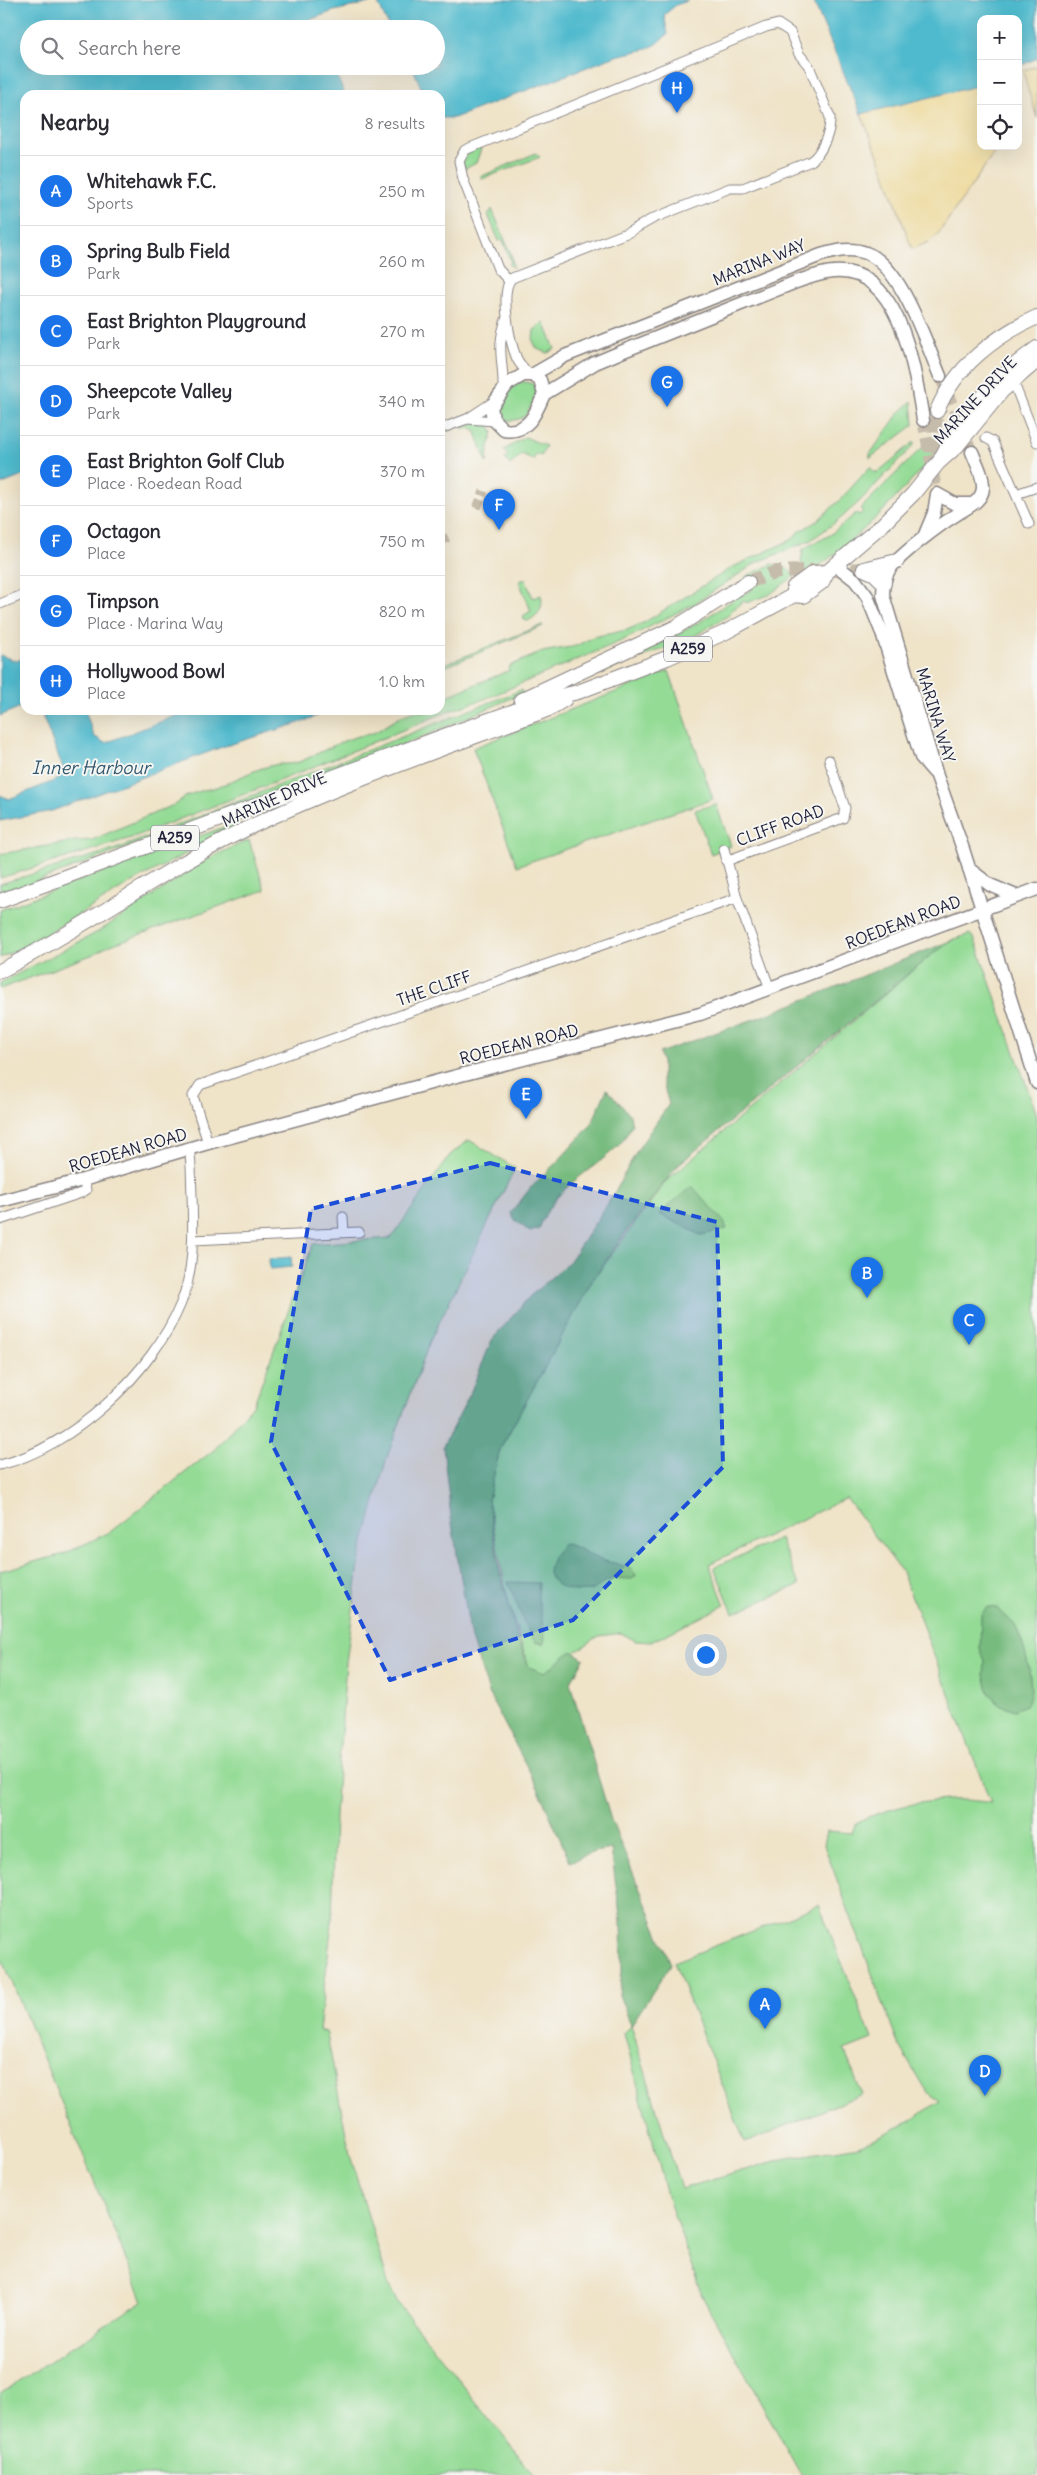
<!DOCTYPE html>
<meta charset="utf-8">
<style>
body{margin:0;font-family:Delius,sans-serif;background:#f2f2f3;color:#2b2b33}
.controls{position:absolute;right:15px;top:15px;display:grid;overflow:hidden;border-radius:10px;box-shadow:0 5px 20px #0002}
.controls button{width:45px;height:45px;display:grid;place-items:center;padding:0;border:0;border-bottom:1px solid #e1e1e2;background:#fff;color:#2b2b33;font:25px sans-serif}
.you{position:absolute;left:705px;top:1654px;width:18px;height:18px;margin:-12px;border:4px solid #fff;border-radius:50%;background:#1a73e8;box-shadow:0 0 0 8px #1a73e833}
.badge{display:grid;place-items:center;width:32px;height:32px;border-radius:50%;background:#1a73e8;color:#fff;font-size:16px;font-weight:700}
.pin{position:absolute;translate:-50% -41px;filter:drop-shadow(0 1px 2px #0008)}
.pin::after{content:'';position:absolute;top:26px;width:18px;height:15px;background:inherit;clip-path:polygon(0 0,100% 0,50% 100%)}
.list{margin:0;padding:0;list-style:none}
h2{display:flex;justify-content:space-between;align-items:center;height:65px;margin:0;padding:0 20px;font-size:21px}
h2 small{font-size:16px;font-weight:400;color:#7c7c81}
.list li{display:grid;grid-template-columns:32px 1fr auto;gap:15px;align-items:center;box-sizing:border-box;height:70px;padding:0 20px;border-top:1px solid #e1e1e2}
.list b{display:block;font-size:19px;white-space:nowrap}
.list p{margin:0;font-size:16px;white-space:nowrap;color:#7c7c81}
.list em{font-size:16px;font-style:normal;color:#7c7c81}
.icon{flex:none;width:28px;height:28px;fill:none;stroke:currentColor;stroke-width:2;stroke-linecap:round;stroke-linejoin:round}
.map{position:relative;flex:none;width:1037px;height:2475px;overflow:hidden}
.search{position:absolute;background:#fff;box-shadow:0 5px 20px #0002;left:20px;top:20px;width:425px;height:55px;display:flex;align-items:center;gap:12px;box-sizing:border-box;padding:0 18px;border-radius:28px;color:#7c7c81;font-size:19px}
.panel{position:absolute;background:#fff;box-shadow:0 5px 20px #0002;left:20px;top:90px;width:425px;height:625px;border-radius:15px}
.map>svg:first-child{display:block}
.green{fill:#94db96;stroke:#5b7e68}
.forest{fill:#77bb7f;stroke:#4c6e5d}
.sand{fill:#eeda9e;stroke:#887e6c}
.water{fill:#50bacd;stroke:#396e84}
.lines{fill:none;stroke-linecap:round;stroke-linejoin:round}
.street-tunnel{stroke:#c6bcac;stroke-width:9;stroke-dasharray:9 4.5;stroke-linecap:butt}
.secondary-tunnel{stroke:#c6bcac;stroke-width:12;stroke-dasharray:12 6;stroke-linecap:butt}
.primary-tunnel{stroke:#c6bcac;stroke-width:14;stroke-dasharray:14 7;stroke-linecap:butt}
.street-casing{stroke:#888282;stroke-width:11}
.secondary-casing{stroke:#888282;stroke-width:15}
.primary-casing{stroke:#888282;stroke-width:16}
.street{stroke:#fff;stroke-width:9}
.secondary{stroke:#fff;stroke-width:12}
.primary{stroke:#fff;stroke-width:14}
.marked{fill:#1d4ed8;fill-opacity:0.2;stroke:#1d4ed8;stroke-width:4;stroke-dasharray:10 6;stroke-linejoin:round}
.labels{text-anchor:middle;stroke-width:4;stroke-linejoin:round;paint-order:stroke}
.shield{fill:#f6f6f2;stroke:#626272;stroke-width:1}
.shield-label{font-size:15px;font-weight:bold;fill:#22223b}
.street-label{font-size:16px;fill:#22223b;stroke:#f6f6f2}
.water-label{font-size:18px;font-style:italic;fill:#32576e;stroke:#f6f6f2}
</style>
<div class="map">
<svg width="1037" height="2475" viewBox="0 0 1037 2475">
<rect width="100%" height="100%" fill="#f6f6f2"/>
<filter id="ink" filterUnits="userSpaceOnUse"><feTurbulence type="fractalNoise" baseFrequency=".02" numOctaves="2"/><feDisplacementMap in="SourceGraphic" scale="10" xChannelSelector="R" yChannelSelector="G"/><feConvolveMatrix kernelMatrix="1 2 1 2 8 2 1 2 1" color-interpolation-filters="sRGB"/></filter>
<filter id="wash" filterUnits="userSpaceOnUse"><feTurbulence type="fractalNoise" baseFrequency=".0096" numOctaves="4" result="noise"/><feDisplacementMap in="SourceGraphic" scale="20" xChannelSelector="R" yChannelSelector="G"/><feGaussianBlur stdDeviation="1.12" result="paint"/><feColorMatrix in="noise" values="0 0 0 0 0 0 0 0 0 0 0 0 0 0 0 0 0 1.4 0 .05"/><feComposite in="paint" operator="in"/></filter>
<g filter="url(#wash)">
<rect width="100%" height="100%" fill="#efe3c8"/>
<!-- green -->
<path class="green" d="M479,148L481,149L476,163L465,169L462,161L468,153Z
M536,153L540,157L482,179L480,177Z
M492,209L512,257L513,268L509,264L511,262L503,240L499,241L488,215Z
M544,322L555,349L548,353L537,349L533,341L534,330Z
M521,381L533,384C540,394 531,408 524,417C506,426 488,416 502,397C507,391 515,386 521,381Z
M912,401L914,425L870,458V454L899,413Z
M476,423L488,424L493,431L488,451L487,463L475,430L470,428L464,430L462,427Z
M936,434L945,440C903,493 865,533 810,573L805,571L801,563L803,549L830,535L856,513L859,515L863,512L860,509Z
M525,437L546,446L541,456L536,454L533,460L522,454L510,465L505,458L508,456L504,450Z
M914,442V445L860,501L840,519L811,540L756,563L694,604L626,639L487,698L449,711L286,778L131,838L0,878V854L76,841L92,840L176,804C186,794 200,791 213,788C234,782 252,769 274,765C281,763 288,765 296,763C316,756 335,743 355,737C362,735 370,735 377,731C406,714 405,710 440,710V699L508,671L510,666L542,652L576,646L593,637L627,630L645,622L733,567L793,539L797,533L817,521L839,501L870,467L874,472H878Z
M772,564L785,567L796,575L769,595L746,603L744,601L730,612L731,614L691,638L553,692L552,691C598,671 644,653 687,629C710,617 729,600 752,590L745,577Z
M525,579L533,598L541,595C544,608 539,615 528,621L524,620L523,616L531,611L519,581Z
M542,625L543,626L440,669V666Z
M669,671L713,799L517,866L473,748Z
M521,690L523,693L425,736L0,895V884L119,848Z
M716,804L731,846L711,854L695,810Z
M232,824L234,828L131,883L37,940L0,958V910Z
M249,840L265,890L108,946L94,954L0,989V983L98,932L211,857Z
M970,934L975,940L1037,1115V2475H801L702,2296L667,2195L624,2034L631,2025L681,2189L782,2159L859,2146L907,2123L940,2101L926,2091L899,2046L824,1845L827,1831L852,1833L855,1825L861,1820C902,1803 947,1795 991,1803L902,1572L846,1498L709,1564L725,1605L651,1642L636,1641L621,1633L599,1636L544,1673L529,1667L509,1605L488,1500L500,1449L592,1281L667,1180L931,955L955,939Z
M469,1140L515,1168L430,1341L386,1460L360,1557L346,1663L335,1815L332,1922L319,2030L326,2032L327,2035L350,2155L388,2283L397,2302L534,2475H0V2394L143,2301L0,1953V1571L64,1554L110,1532L215,1449L254,1404L313,1244L391,1238L450,1155Z
M780,1539L799,1585L733,1613L714,1567Z
M819,1905L872,2039L844,2050L862,2094L745,2143L674,1962Z"/>
<!-- forest -->
<path class="forest" d="M955,939L931,955L678,1165L623,1236L592,1281L500,1449L488,1500L500,1571L517,1636L529,1667L544,1673L572,1651L584,1659L570,1683L611,1820L671,1964L631,2025L619,1995L622,1971L621,1922L611,1849L594,1852L570,1862L538,1788L491,1698L471,1639L451,1517L443,1446L469,1396L492,1340L528,1298L570,1261L612,1197L638,1149L669,1104L662,1080V1062L659,1053L771,1013Z
M607,1089L630,1115L632,1125C628,1132 624,1140 619,1145C589,1174 554,1186 539,1229L530,1232L514,1219L511,1213L532,1186L559,1160L591,1125Z
M692,1186L724,1222L727,1229L701,1235L659,1214Z
M564,1544C577,1545 588,1556 601,1560C611,1563 633,1565 636,1576L632,1579C624,1579 617,1577 609,1580C602,1582 598,1589 589,1591C573,1594 541,1585 551,1563C553,1556 559,1547 564,1544Z
M508,1582L539,1583L538,1598L545,1639L543,1644L535,1642L526,1627Z
M988,1607L997,1608C1002,1615 1009,1619 1014,1624C1023,1637 1037,1689 1028,1702C1026,1706 1019,1708 1015,1710L999,1704L989,1693L984,1675L985,1661L980,1648L981,1614Z"/>
<!-- sand -->
<path class="sand" d="M1037,66V118C1033,102 1025,87 1024,70Z
M981,84V146H999L938,234L929,242L912,249L882,165L861,114Z"/>
<!-- water -->
<path class="water" d="M0,0H689L676,5L664,15L668,34L657,44L647,49L616,56L454,118H440V95H424L412,66H436V29H390L377,1L334,11L309,20L314,29H29V66H333L345,95H25V475L0,485Z
M813,0H1037V58L1018,67V19H981V85L861,114Z
M0,655L16,661L25,657V705L0,716Z
M40,710H85L94,736L105,743L191,710H331L302,722L222,747L52,811L0,821V795L9,799L59,779L63,768Z
M291,1257L292,1267L270,1269L269,1259Z"/>
</g>
<g filter="url(#ink)">
<g class="lines">
<!-- street-tunnel -->
<path class="street-tunnel" d="M477,508L484,491
M440,541L449,537"/>
<!-- secondary-tunnel -->
<path class="secondary-tunnel" d="M940,376L972,452
M923,420L937,494"/>
<!-- primary-tunnel -->
<path class="primary-tunnel" d="M931,453L937,411
M748,582L777,572L864,569"/>
<defs>
<path id="street" d="M509,281L498,269L463,179L459,161L465,150L766,27L778,24L790,32L799,54L809,66L830,117C831,131 822,153 811,161L743,188H730L654,218L629,232L512,278C499,290 510,343 517,359C520,365 525,370 529,374
M1013,381L1037,442
M503,390C504,359 495,349 507,317
M468,419L495,421
M440,429L467,419L493,402
M986,438L993,442L1029,524
M1016,494L1037,487
M0,604L25,594
M724,849L737,898L770,989
M726,861L843,818L845,808L829,760
M208,1143L193,1096L200,1085L737,898
M343,1217L344,1232
M0,1220L81,1193L86,1190L83,1180
M193,1240L359,1232
M0,1465C73,1447 153,1372 181,1303C195,1268 193,1231 192,1194C191,1179 192,1163 189,1149"/>
<path id="secondary" d="M523,375H532L540,380L544,394C536,413 528,434 504,430L493,419L491,407L508,384Z
M532,375L565,356L821,255C836,251 851,247 866,253C901,265 926,343 940,376
M544,394L595,363L621,352L796,282C808,278 820,273 833,272C901,265 915,372 923,420
M972,452C976,462 984,477 983,488C982,502 967,507 957,514C942,523 898,556 889,570C885,577 883,587 883,595L937,776L963,849L1037,1083
M924,537L934,513L937,494L955,504H971
M836,565L855,580L867,596L882,633L921,757L934,772
M969,869L990,885L1016,896
M0,1201L83,1180L208,1143L453,1077L700,1014L1037,889"/>
<path id="primary" d="M937,411C955,367 995,336 1037,317
M941,458C962,416 998,375 1037,348
M864,569L897,561
M864,569L875,574L884,583
M794,595V587L813,573L827,572
M521,700L676,627L748,582
M0,901L441,737L548,699L578,692L667,658L724,633L794,595L803,596L822,582L827,572L883,524L913,494L938,463L957,446L1002,391L1037,361
M0,971C84,928 161,871 246,829C344,782 448,747 549,709L565,699"/>
</defs>
<!-- street casing -->
<use href="#street" class="street-casing"/>
<!-- secondary casing -->
<use href="#secondary" class="secondary-casing"/>
<!-- primary casing -->
<use href="#primary" class="primary-casing"/>
<!-- street -->
<use href="#street" class="street"/>
<!-- secondary -->
<use href="#secondary" class="secondary"/>
<!-- primary -->
<use href="#primary" class="primary"/>
</g>
</g>
<!-- marked area -->
<path class="marked" d="M490,1163L717,1222L723,1467L573,1620L390,1680L271,1442L311,1209Z"/>
<g class="labels">
<!-- shield labels -->
<g class="shield">
<rect x="664" y="636.5" width="48" height="25" rx="4"/>
<rect x="151" y="825.5" width="48" height="25" rx="4"/>
</g>
<g class="shield-label">
<text x="688" y="654">A259</text>
<text x="175" y="843">A259</text>
</g>
<!-- street labels -->
<g class="street-label">
<text transform="translate(759 262) rotate(-22)" y="6">MARINA WAY</text>
<text transform="translate(975 400) rotate(-47)" y="6">MARINE DRIVE</text>
<text transform="translate(936 715) rotate(73)" y="6">MARINA WAY</text>
<text transform="translate(274 799) rotate(-24)" y="6">MARINE DRIVE</text>
<text transform="translate(780 825) rotate(-20)" y="6">CLIFF ROAD</text>
<text transform="translate(903 922) rotate(-21)" y="6">ROEDEAN ROAD</text>
<text transform="translate(434 988) rotate(-19)" y="6">THE CLIFF</text>
<text transform="translate(519 1044) rotate(-14)" y="6">ROEDEAN ROAD</text>
<text transform="translate(128 1150) rotate(-16)" y="6">ROEDEAN ROAD</text>
</g>
<!-- water labels -->
<g class="water-label">
<text x="91" y="774">Inner Harbour</text>
</g>
</g>
</svg>
<div class="controls">
<button>+</button>
<button>−</button>
<button><svg class="icon" aria-label="locate" viewBox="0 0 24 24"><circle cx="12" cy="12" r="6"/><path d="M12 2v4M12 18v4M2 12h4M18 12h4"/></svg></button>
</div>
<div class="you"></div>
<div class="pin badge" style="left:765px;top:2029px">A</div>
<div class="pin badge" style="left:867px;top:1298px">B</div>
<div class="pin badge" style="left:969px;top:1345px">C</div>
<div class="pin badge" style="left:985px;top:2096px">D</div>
<div class="pin badge" style="left:526px;top:1119px">E</div>
<div class="pin badge" style="left:499px;top:530px">F</div>
<div class="pin badge" style="left:667px;top:407px">G</div>
<div class="pin badge" style="left:677px;top:113px">H</div>
<div class="search"><svg class="icon" aria-label="search" viewBox="0 0 24 24"><circle cx="10" cy="10" r="6"/><path d="M15 15l6 6"/></svg>Search here</div>
<section class="panel">
<h2>Nearby<small>8 results</small></h2>
<ul class="list">
<li><span class="badge">A</span><div><b>Whitehawk F.C.</b><p>Sports</p></div><em>250 m</em></li>
<li><span class="badge">B</span><div><b>Spring Bulb Field</b><p>Park</p></div><em>260 m</em></li>
<li><span class="badge">C</span><div><b>East Brighton Playground</b><p>Park</p></div><em>270 m</em></li>
<li><span class="badge">D</span><div><b>Sheepcote Valley</b><p>Park</p></div><em>340 m</em></li>
<li><span class="badge">E</span><div><b>East Brighton Golf Club</b><p>Place · Roedean Road</p></div><em>370 m</em></li>
<li><span class="badge">F</span><div><b>Octagon</b><p>Place</p></div><em>750 m</em></li>
<li><span class="badge">G</span><div><b>Timpson</b><p>Place · Marina Way</p></div><em>820 m</em></li>
<li><span class="badge">H</span><div><b>Hollywood Bowl</b><p>Place</p></div><em>1.0 km</em></li>
</ul>
</section>
</div>
